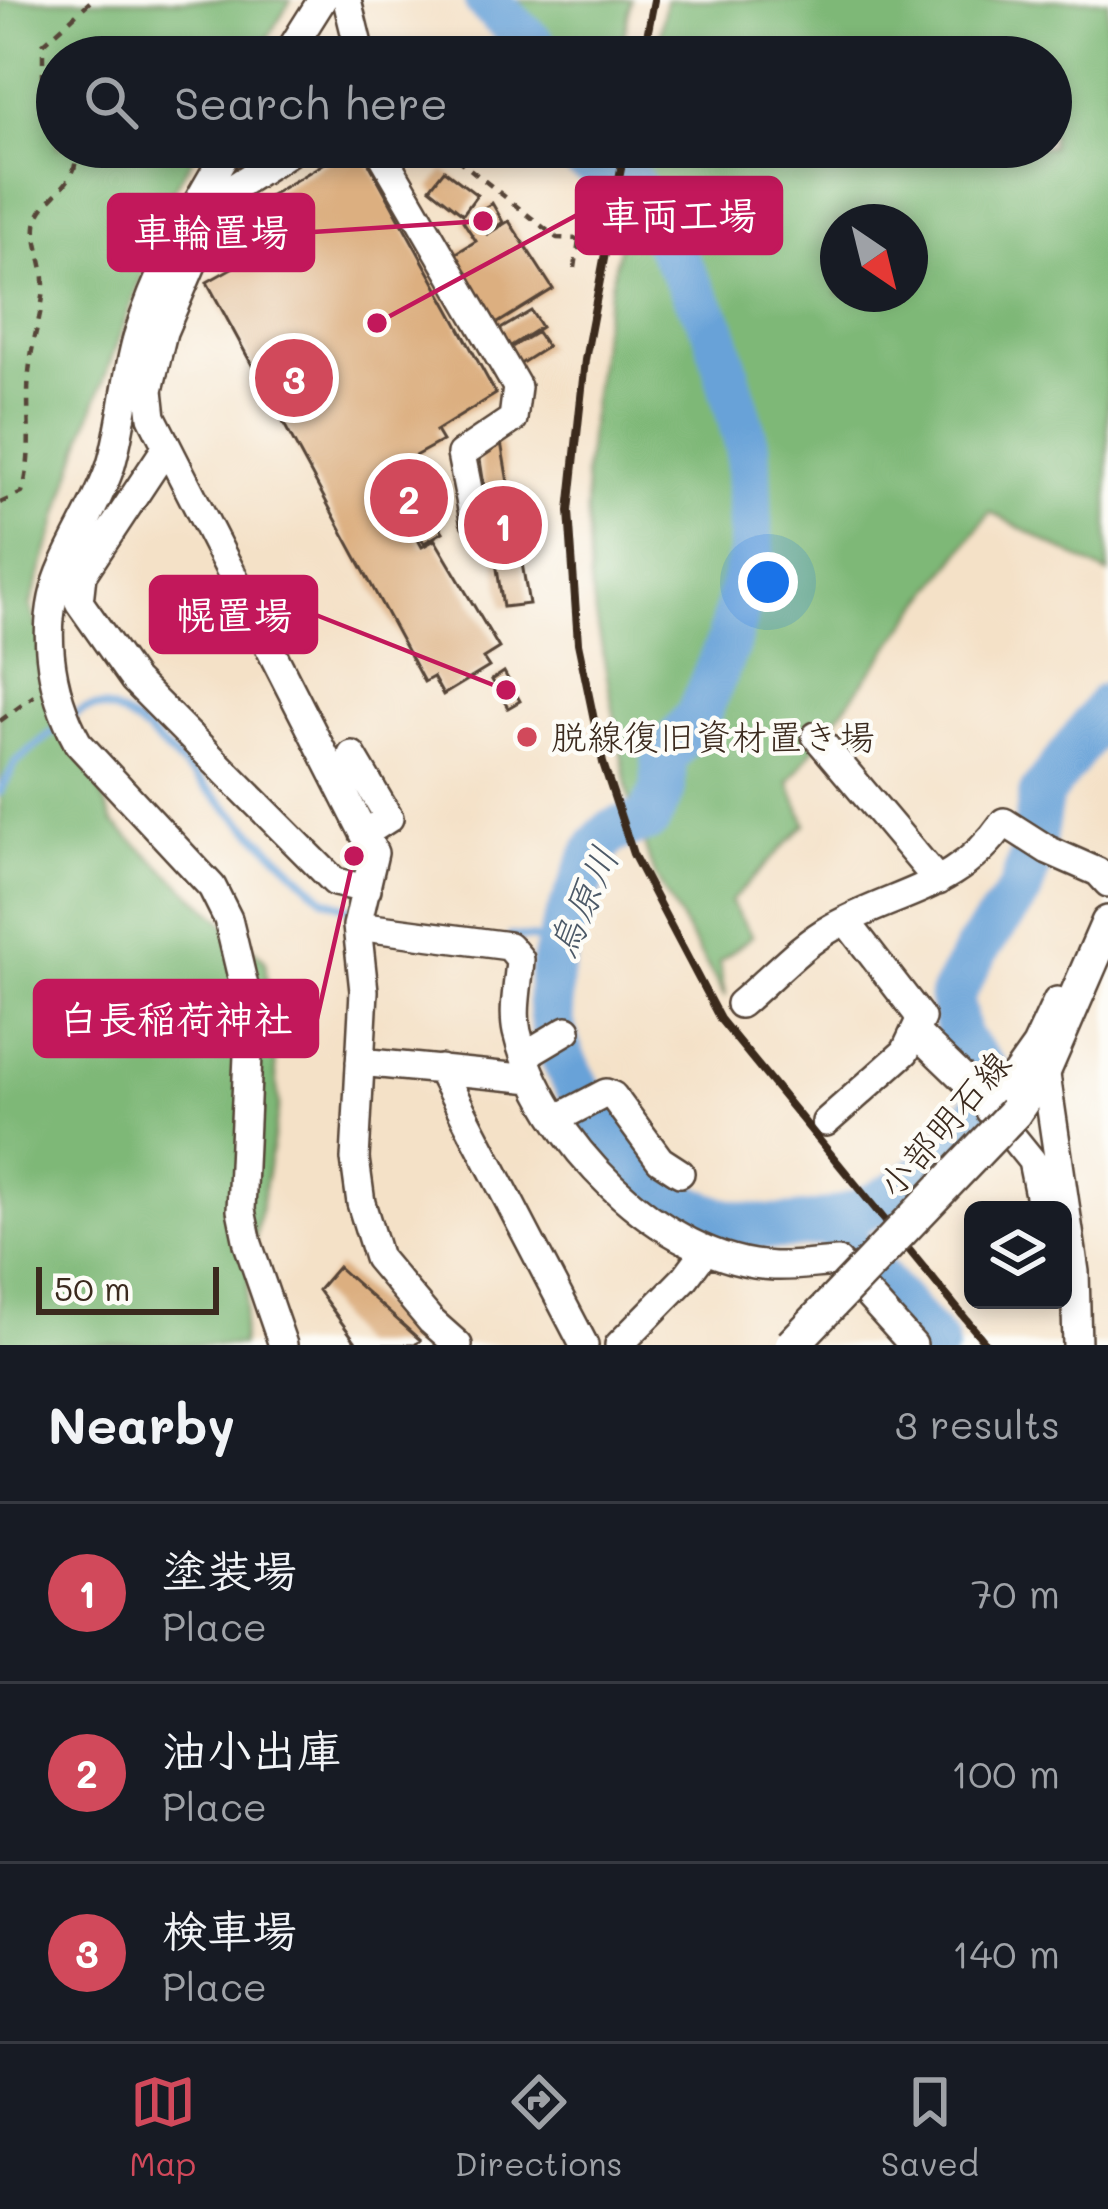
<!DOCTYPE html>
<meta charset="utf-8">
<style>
body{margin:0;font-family:Mali,"Klee One",sans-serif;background:#242831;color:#f1f3f6}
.controls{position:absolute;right:36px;bottom:36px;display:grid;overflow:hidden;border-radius:18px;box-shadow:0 6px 18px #0003}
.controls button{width:108px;height:108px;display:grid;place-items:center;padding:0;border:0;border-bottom:3px solid #363941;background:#171b24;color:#f1f3f6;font:60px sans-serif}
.compass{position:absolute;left:820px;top:204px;width:108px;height:108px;border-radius:50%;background:#171b24;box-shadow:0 6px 18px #0003;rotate:145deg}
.scale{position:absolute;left:36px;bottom:30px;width:183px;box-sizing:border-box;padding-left:12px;border:6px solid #3b2a1e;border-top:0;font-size:33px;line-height:42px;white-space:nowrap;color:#3b2a1e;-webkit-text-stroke:9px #fdfcf7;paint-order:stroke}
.you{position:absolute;left:768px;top:582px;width:42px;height:42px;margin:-30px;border:9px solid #fff;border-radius:50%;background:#1a73e8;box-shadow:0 0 0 18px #1a73e833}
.badge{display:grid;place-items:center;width:78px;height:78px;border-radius:50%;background:#d1495b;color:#fff;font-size:39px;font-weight:700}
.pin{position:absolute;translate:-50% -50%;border:6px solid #fff;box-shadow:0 3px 12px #0006}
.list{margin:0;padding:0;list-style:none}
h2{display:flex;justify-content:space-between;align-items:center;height:156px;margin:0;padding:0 48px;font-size:51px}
h2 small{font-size:39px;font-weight:400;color:#9ea1a6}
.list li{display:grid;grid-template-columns:78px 1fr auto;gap:36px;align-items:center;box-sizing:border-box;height:180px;padding:0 48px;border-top:3px solid #363941}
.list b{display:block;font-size:45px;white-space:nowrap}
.list p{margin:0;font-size:39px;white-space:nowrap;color:#9ea1a6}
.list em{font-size:39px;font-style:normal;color:#9ea1a6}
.icon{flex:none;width:66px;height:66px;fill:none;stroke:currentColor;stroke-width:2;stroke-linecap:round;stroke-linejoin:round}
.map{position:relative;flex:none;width:1108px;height:1345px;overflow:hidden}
.search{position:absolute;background:#171b24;box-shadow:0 6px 18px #0003;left:36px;right:36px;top:36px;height:132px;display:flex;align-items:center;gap:30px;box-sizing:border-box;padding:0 42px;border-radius:66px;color:#9ea1a6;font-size:45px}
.sheet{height:696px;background:#171b24}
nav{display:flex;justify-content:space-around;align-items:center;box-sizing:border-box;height:168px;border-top:3px solid #363941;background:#171b24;font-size:33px;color:#9ea1a6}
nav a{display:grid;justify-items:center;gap:6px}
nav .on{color:#d1495b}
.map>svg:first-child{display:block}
.forest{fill:#7eb877;stroke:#5c714a;stroke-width:3;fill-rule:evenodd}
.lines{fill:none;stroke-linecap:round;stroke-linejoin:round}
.stream{stroke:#67a2d8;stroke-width:8}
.river{stroke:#67a2d8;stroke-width:45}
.building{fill:#dcaf80}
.minor-casing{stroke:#574537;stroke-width:32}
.major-casing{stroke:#574537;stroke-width:38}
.path{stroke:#574537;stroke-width:4.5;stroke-dasharray:9 9;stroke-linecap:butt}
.minor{stroke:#fff;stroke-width:27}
.major{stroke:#fff;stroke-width:33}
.rail{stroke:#3b2a1e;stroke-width:8}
.major-bridge-casing{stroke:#574537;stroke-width:38;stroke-linecap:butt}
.major-bridge{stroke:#fff;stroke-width:33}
.poi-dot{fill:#d1495b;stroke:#fdfcf7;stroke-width:4.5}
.labels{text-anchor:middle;stroke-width:9;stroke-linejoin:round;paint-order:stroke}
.poi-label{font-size:36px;fill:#3b2a1e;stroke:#fdfcf7;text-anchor:start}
.street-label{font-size:36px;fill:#3b2a1e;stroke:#fdfcf7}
.water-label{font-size:39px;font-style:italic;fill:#4d5a68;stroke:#fdfcf7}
.leader{fill:none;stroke:#c2185b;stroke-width:4.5}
.callout-dot{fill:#c2185b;stroke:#fdfcf7;stroke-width:4.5}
.callout{fill:#c2185b;stroke:#c2185b;stroke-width:4.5}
.callout-label{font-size:39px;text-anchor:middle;font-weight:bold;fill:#fff}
</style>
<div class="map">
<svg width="1108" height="1345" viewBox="0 0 1108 1345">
<rect width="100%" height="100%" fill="#fdfcf7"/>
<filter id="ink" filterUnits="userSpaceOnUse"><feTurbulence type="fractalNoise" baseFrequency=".00833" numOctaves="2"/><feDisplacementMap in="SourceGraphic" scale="24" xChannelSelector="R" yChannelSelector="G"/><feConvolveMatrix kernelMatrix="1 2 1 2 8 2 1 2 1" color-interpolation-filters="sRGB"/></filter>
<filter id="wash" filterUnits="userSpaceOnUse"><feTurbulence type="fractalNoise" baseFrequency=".004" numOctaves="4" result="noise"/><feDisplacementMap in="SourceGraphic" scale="48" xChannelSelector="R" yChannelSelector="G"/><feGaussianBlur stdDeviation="2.7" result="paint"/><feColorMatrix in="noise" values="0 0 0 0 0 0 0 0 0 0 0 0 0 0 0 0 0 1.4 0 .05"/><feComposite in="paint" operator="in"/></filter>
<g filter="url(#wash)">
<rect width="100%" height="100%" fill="#f4e1c7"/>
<!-- forest -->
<path class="forest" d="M0,0H291L256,57H57V147H200L173,190L86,428L30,607L113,823L265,960L279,1106L251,1262L241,1345H0Z
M498,0H631L620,57H560L552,44Z
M666,0H1108V574L990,512L789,782L806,824L730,902L752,936L719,962L725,997L653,872L629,796L590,583L585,473L602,328L640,147H1051V57H656ZM838,222H910V294H838Z"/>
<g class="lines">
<!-- stream -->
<path class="stream" d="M74,715C101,696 126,716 148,733L324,899L353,909
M0,792L16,762L62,724
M510,936L557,941"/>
<!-- river -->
<path class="river" d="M486,0L532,44L540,57
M579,147L584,159L630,181L651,215L715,330L748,449L751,552L728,643L698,715L664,758L663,790L648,820C636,824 615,828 606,837C591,852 583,882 574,902C533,994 545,1050 607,1129C618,1143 628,1159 641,1172C718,1246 824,1241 909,1185C944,1162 972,1124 995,1090L993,1079L959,1039L951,997L978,947L1020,891L1031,857L1041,794L1108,705
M829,1223L936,1345"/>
</g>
<g id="blocks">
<!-- building -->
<path class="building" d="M352,147H360L496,394L436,431L442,441L382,474L422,547L435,540L499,648L483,658L489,667L443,695L433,677L424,682L207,282L257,254L235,216Z
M444,170L477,195L463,214L430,188Z
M492,203L503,222L486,235L509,221L553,289L493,326L450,257L476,241L463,221Z
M531,311L541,327L506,349L494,333Z
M537,332L547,347L517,366L507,350Z
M501,442L529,604L503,607L478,447Z
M427,507L443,532L424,543L409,518Z
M504,672L520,701L508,708L492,680Z
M338,1267L420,1340L415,1345H358L318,1290Z"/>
</g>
</g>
<g filter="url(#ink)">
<use href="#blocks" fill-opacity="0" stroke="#574537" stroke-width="3"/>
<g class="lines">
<defs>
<path id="minor" d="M347,0L361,57
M286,57L322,0
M230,147C194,207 157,271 137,338C125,380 123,424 111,465C99,501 79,531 64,565C38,621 49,691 78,743L212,887L228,919L250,1011L241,1210L248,1244L283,1345
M297,147L222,195L163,332L149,390L152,417L374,853L357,926L364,991L355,1159L361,1203L378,1258L431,1321L458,1345
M378,147L517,387L513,419L461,454L474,519
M166,448L82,575L79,602L134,680L335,882L367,889
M816,736L938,881
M352,755L389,818L364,834
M357,926L509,946L520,959C519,981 512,1010 517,1032C542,1138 661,1261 774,1266C795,1267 817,1263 838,1262L913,1345
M740,1004C769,980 800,945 833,927C898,891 958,889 1004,822L1048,850L1098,872L1108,883
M915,1032L973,1088L1032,1161L1042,1210
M525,1055L567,1030
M360,1062L533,1079
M1045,1068L1075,1272L1077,1345
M440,1069L584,1345
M990,1111L1036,1046L1057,1001
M558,1118L606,1093L613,1096L660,1160L680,1173
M826,1122L905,1052L921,1018L846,921
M619,1345L685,1278L706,1250"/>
<path id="major" d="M1014,1113L1045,1068L1108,923"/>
</defs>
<!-- minor casing -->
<use href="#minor" class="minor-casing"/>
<!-- major casing -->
<use href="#major" class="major-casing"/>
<!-- path -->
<path class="path" d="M57,113L43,82V44L92,0
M442,147L557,238L578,239
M575,268L583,213
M0,503L22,493C35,452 24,407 30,364C33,336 44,309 44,281C44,263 34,243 36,226C39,196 87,183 73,147
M0,721L34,696"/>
<!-- minor -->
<use href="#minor" class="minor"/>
<!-- major -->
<use href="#major" class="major"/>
<!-- rail -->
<path class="rail" d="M643,57L654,0
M625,147L585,360L569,511L578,643L603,763L633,854L720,1019L987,1345"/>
<defs>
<path id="major-bridge" d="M792,1345L1014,1113"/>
</defs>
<!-- major-bridge casing -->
<use href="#major-bridge" class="major-bridge-casing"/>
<!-- major-bridge -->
<use href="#major-bridge" class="major-bridge"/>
</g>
</g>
<!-- markers -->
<circle class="poi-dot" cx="527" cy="737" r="12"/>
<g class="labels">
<!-- poi labels -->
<g class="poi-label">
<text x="551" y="750">脱線復旧資材置き場</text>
</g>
<!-- street labels -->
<g class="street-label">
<text transform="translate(944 1124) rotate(-49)" y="13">小部明石線</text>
</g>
<!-- water labels -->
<g class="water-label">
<text transform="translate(583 902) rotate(-66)" y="14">烏原川</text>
</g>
</g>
<!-- callouts -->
<path class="leader" d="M377 323L577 215M483 221L313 232M506 690L316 615M354 856L317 1019"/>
<g class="callout-dot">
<circle cx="377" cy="323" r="12"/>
<circle cx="483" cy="221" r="12"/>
<circle cx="506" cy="690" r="12"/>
<circle cx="354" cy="856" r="12"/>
</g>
<g class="callout">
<rect x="577" y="178" width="204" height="75" rx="12"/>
<rect x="109" y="195" width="204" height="75" rx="12"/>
<rect x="151" y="577" width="165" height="75" rx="12"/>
<rect x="35" y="981" width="282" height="75" rx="12"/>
</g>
<g class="callout-label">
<text x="679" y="229">車両工場</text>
<text x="211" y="246">車輪置場</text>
<text x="234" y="629">幌置場</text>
<text x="176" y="1033">白長稲荷神社</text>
</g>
</svg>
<div class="controls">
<button><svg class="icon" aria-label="layers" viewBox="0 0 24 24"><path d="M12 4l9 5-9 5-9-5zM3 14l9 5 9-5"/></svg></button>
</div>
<svg class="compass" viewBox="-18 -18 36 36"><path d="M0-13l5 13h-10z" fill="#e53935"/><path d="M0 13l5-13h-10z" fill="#9ea1a6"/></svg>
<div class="scale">50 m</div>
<div class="you"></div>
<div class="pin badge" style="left:503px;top:525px">1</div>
<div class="pin badge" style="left:409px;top:498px">2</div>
<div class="pin badge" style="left:294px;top:378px">3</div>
<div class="search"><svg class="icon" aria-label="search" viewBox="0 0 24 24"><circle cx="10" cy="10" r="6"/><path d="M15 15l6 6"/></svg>Search here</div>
</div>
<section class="sheet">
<h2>Nearby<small>3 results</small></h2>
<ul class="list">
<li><span class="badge">1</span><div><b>塗装場</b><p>Place</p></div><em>70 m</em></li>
<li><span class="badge">2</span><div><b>油小出庫</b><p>Place</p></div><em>100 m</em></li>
<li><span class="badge">3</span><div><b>検車場</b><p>Place</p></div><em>140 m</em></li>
</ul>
</section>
<nav>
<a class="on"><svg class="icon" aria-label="map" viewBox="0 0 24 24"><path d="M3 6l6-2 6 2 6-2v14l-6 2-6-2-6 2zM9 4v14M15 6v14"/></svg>Map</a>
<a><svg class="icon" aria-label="directions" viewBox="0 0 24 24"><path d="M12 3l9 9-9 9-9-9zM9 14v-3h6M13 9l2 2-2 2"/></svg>Directions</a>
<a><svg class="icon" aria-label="saved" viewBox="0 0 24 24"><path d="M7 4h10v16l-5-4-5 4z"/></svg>Saved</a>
</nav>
